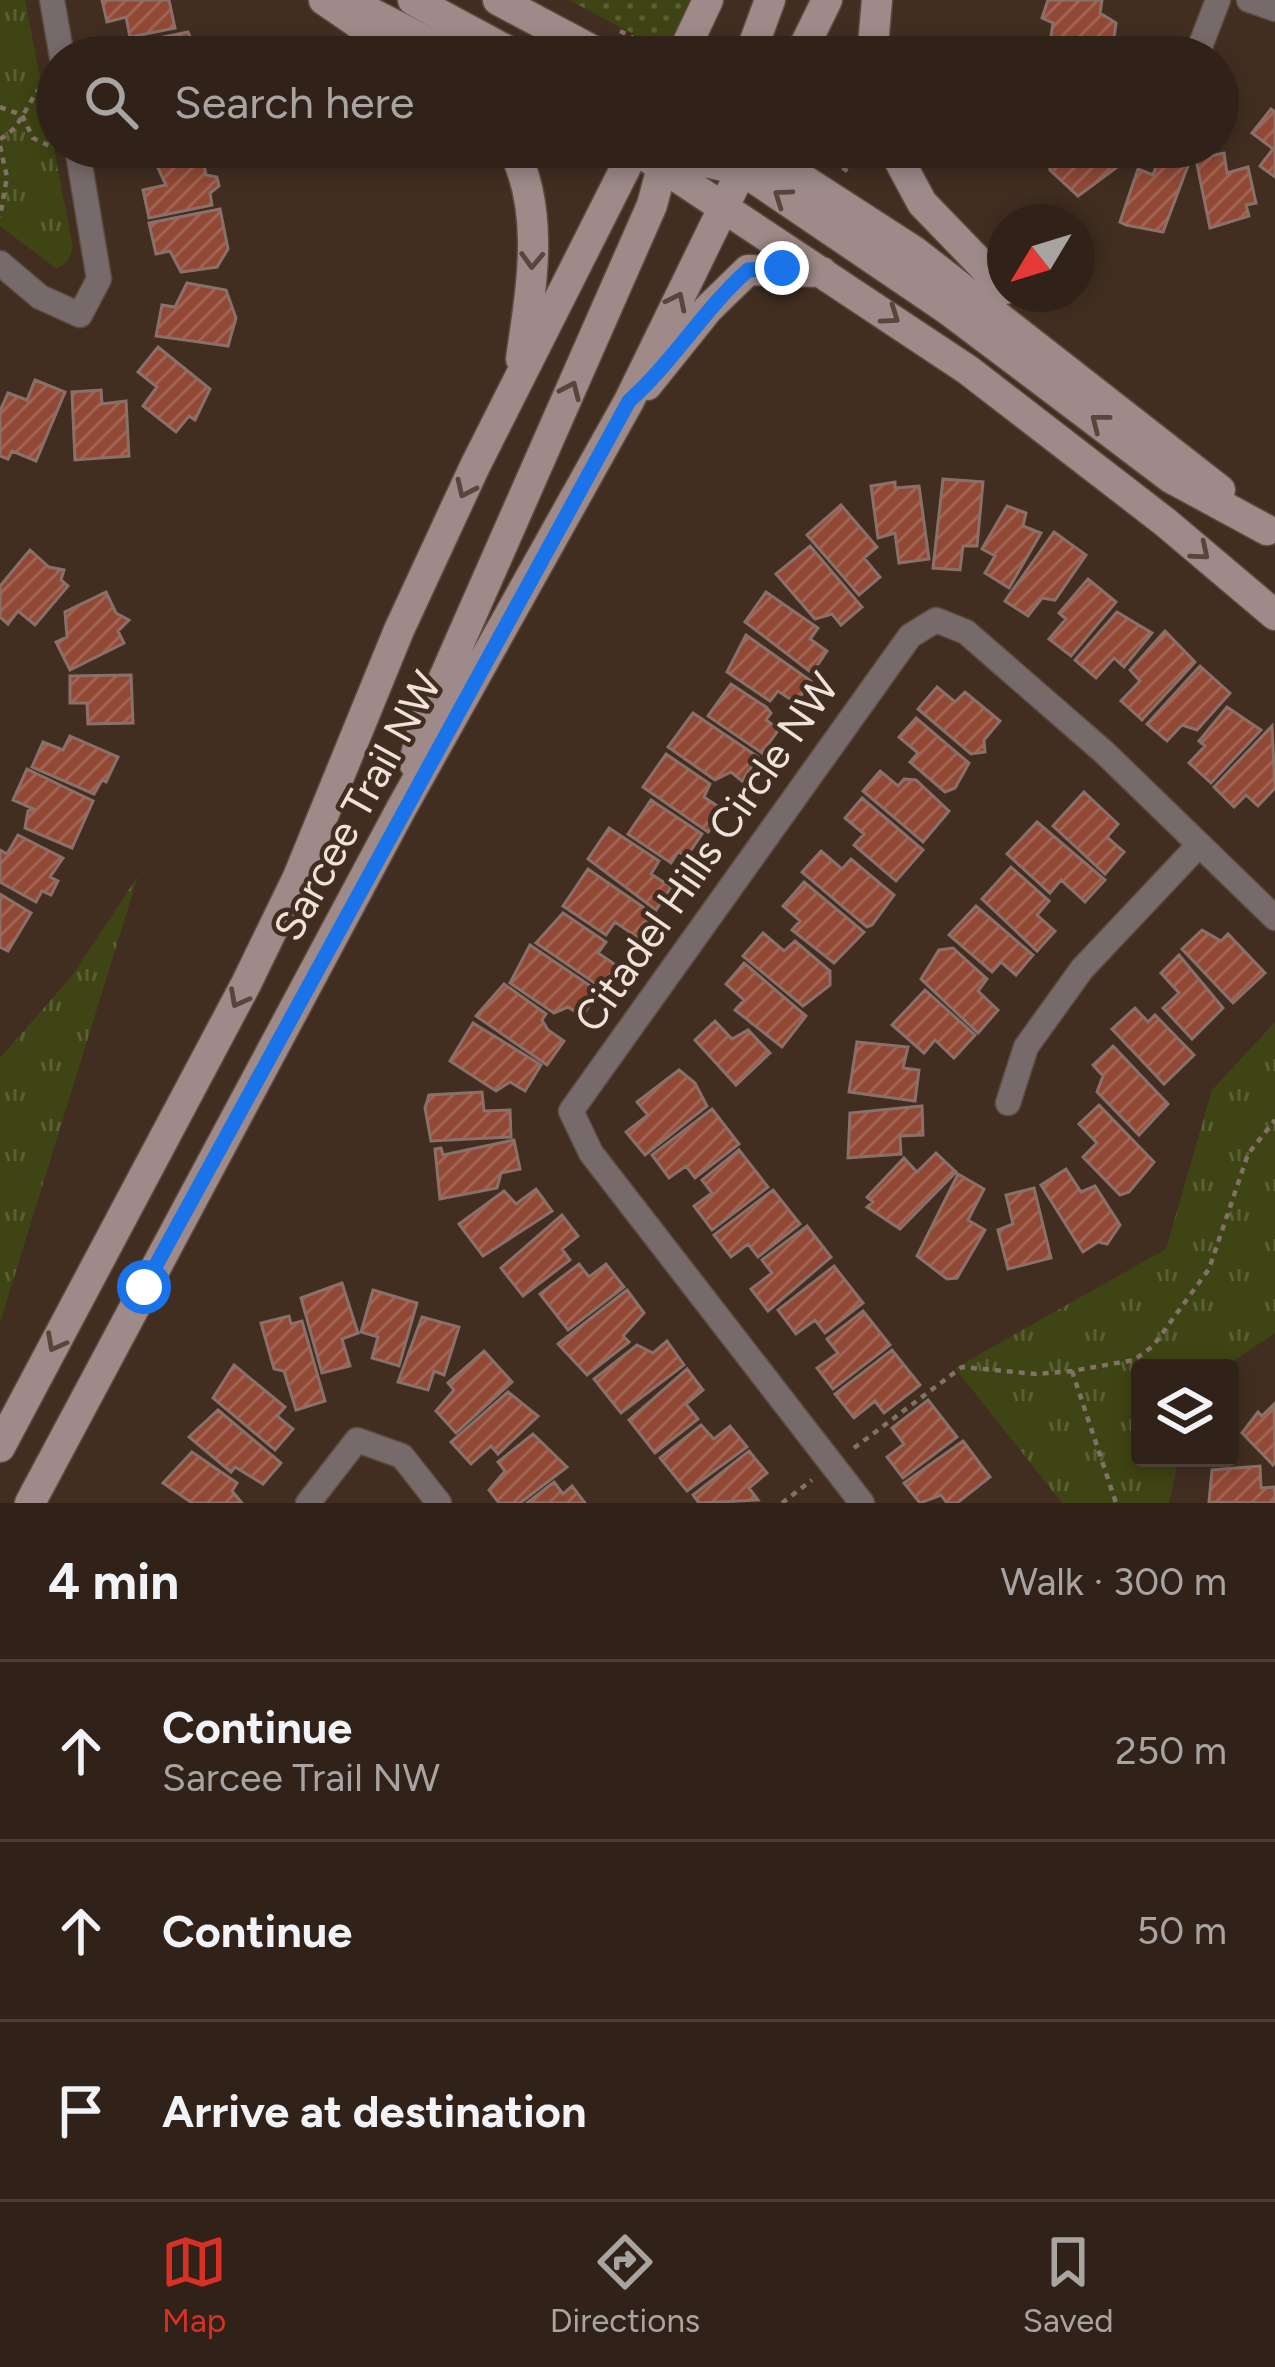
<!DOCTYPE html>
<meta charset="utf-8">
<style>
body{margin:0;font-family:Figtree,sans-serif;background:#392a22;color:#f1f3f6}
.controls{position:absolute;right:36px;bottom:36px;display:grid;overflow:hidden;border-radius:12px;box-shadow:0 6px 18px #0003}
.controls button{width:108px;height:108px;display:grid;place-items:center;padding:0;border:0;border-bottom:3px solid #4c3f38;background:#312219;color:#f1f3f6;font:60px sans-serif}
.compass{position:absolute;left:987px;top:204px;width:108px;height:108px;border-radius:50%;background:#312219;box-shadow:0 6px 18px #0003;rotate:232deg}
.stop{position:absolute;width:36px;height:36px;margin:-27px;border:9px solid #1a73e8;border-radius:50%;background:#fff}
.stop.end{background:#1a73e8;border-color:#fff;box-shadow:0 3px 12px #0008}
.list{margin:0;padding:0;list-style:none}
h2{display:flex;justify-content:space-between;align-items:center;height:156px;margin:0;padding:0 48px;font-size:51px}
h2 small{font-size:39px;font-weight:400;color:#a8a4a2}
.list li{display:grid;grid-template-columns:78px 1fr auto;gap:36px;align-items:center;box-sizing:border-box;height:180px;padding:0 48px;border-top:3px solid #4c3f38}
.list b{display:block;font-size:45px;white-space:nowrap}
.list p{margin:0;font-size:39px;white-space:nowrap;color:#a8a4a2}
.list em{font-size:39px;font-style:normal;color:#a8a4a2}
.icon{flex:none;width:66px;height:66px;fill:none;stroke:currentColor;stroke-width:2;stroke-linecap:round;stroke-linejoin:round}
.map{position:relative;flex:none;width:1275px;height:1503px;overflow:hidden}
.search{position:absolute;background:#312219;box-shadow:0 6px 18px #0003;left:36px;right:36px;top:36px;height:132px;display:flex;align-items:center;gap:30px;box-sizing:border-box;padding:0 42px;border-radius:66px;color:#a8a4a2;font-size:45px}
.sheet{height:696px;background:#312219}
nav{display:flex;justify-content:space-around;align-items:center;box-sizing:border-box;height:168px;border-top:3px solid #4c3f38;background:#312219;font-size:33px;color:#a8a4a2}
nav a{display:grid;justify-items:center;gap:6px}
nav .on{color:#d93025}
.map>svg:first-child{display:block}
.grass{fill:url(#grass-dots)}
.park{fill:url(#park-tufts)}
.building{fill:url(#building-hatch);stroke:#8b7069;stroke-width:3}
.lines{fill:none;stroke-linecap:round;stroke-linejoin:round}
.minor-casing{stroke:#5d4b3f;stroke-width:27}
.secondary-casing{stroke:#5d4b3f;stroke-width:33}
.path{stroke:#827166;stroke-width:4.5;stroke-dasharray:6 6;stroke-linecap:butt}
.minor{stroke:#776a6a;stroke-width:24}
.secondary{stroke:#9d8a89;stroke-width:30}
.oneway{stroke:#58453b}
.route{stroke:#1a73e8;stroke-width:15}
.labels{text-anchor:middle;stroke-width:9;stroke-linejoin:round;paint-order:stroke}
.street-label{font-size:42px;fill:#efe2da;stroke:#412e21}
</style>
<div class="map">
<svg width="1275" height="1503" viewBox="0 0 1275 1503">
<defs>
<pattern id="grass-dots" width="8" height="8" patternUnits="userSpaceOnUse" patternTransform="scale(3)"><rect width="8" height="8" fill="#3e4413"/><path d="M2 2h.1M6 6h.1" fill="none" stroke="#5a5f35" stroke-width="1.8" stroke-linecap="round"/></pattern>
<pattern id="park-tufts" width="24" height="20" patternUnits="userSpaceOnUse" patternTransform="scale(3)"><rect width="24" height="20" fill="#3e4413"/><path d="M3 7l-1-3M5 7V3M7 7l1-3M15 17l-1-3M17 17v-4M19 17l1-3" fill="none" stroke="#5a5f35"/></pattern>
<pattern id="building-hatch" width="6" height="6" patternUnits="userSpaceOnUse" patternTransform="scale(3)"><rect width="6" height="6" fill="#914935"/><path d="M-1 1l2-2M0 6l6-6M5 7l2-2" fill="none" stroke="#a16352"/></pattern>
</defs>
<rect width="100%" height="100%" fill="#412e21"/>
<!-- grass -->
<path class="grass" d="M569,0H690L668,45L658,47Z"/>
<!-- park -->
<path class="park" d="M0,0H25L73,247L68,261L57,269L0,226Z
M138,876L0,1323V1058L71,977Z
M1275,1022V1333L1223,1368H1140V1458H1179L1169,1503H1062L955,1368L1166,1249L1212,1090Z"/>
<!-- building -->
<path class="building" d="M102,0H169L175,28L130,37L126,17L107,22Z
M1048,0H1102L1100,13L1116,23L1112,53L1051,37L1053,23L1042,18Z
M188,32L199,57L136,56L139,42Z
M1271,109L1275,112V177L1260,166L1273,149L1252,133Z
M1069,147H1136L1139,151L1078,196L1050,170V163Z
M202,153L206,175L217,177L219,186L210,193L212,205L149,218L143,190L166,185L158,168L163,161Z
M1161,153L1189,163L1163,232L1126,225L1120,222L1138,169L1153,175Z
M1224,153L1227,173L1248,167L1256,203L1246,205L1249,216L1210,228L1196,159Z
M220,209L228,249L217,267L181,272L170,251L156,254L149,223Z
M187,283L226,290L236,318L228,346L156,336L162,305L175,307Z
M158,347L210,389L195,420L189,416L176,432L143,406L157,387L138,372Z
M35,380L65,392L36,461L12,451L8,459L0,456V411L8,393L27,400Z
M101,390L102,404L126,401L129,456L75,460L72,392Z
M943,479L983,482L977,546H963L960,570L933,568Z
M895,482V488L919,486L929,559L899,563L895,533L878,538L871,486Z
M841,505L877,547L864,558L880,577L859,595L807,535Z
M1007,506L1026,513L1023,526L1041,533L1009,588L985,573L995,556L982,549Z
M1054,532L1086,555L1055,600L1042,598L1028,616L1005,601Z
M810,546L862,607L841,625L832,614L815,619L776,574Z
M30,550L49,567L64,570L61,580L68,586L35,625L18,611L8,624L0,617V586Z
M1088,579L1116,602L1071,656L1049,639L1066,619L1059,613Z
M106,592L116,613L129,620L118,631L124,643L70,670L56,642L67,637L65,612Z
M766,592L818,628L810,639L827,651L812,673L745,622Z
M1117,612L1152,633L1124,667L1114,658L1096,678L1075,660Z
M1165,631L1195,662L1142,720L1121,701L1140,681L1130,670Z
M746,635L811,681L796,703L778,691L770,701L727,672Z
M1200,666L1230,693L1197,730L1182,725L1167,741L1147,724Z
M131,675L133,723L88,724L87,703H70V676Z
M731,684L766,707L771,713L766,720L779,729L762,753L708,716Z
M937,687L955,702L965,692L1000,721L984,740L985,752L971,754L918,709Z
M1227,707L1261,730L1211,783L1189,763L1205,746L1199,741Z
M693,713L758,757L742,781L731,772L715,780L668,747Z
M916,718L969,763L955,788L945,792L910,762L918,753L899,737Z
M1272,726L1275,788L1258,806L1246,795L1234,807L1214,787Z
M70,736L118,757L106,782L102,780L94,794L32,767L43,742L63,750Z
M666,754L710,784L704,797L723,810L708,832L643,787Z
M27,769L93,801L72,848L25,828L28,811L34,809L13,800Z
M880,771L898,786L904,779L916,780L949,811L923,842L863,791Z
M1084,792L1118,824L1107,837L1124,852L1105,874L1053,826Z
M862,798L923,850L896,881L854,845L864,834L845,818Z
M651,800L702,834L687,856L678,852L671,863L628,834Z
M1037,822L1105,880L1085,902L1061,880L1050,893L1007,854Z
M609,828L659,861L651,874L671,887L656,910L588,859Z
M18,835L63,858L50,877L58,881L51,895L42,891L36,902L0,882V850L7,854Z
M821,851L842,869L851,859L894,895L872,925L867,927L802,872Z
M1011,867L1049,901L1037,915L1055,931L1037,951L982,899Z
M588,869L653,914L637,937L615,922L606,935L563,906Z
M804,882L864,932L834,963L792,930L800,921L783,906Z
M0,894L31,913L8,951L0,947Z
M976,906L1033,955L1016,975L1001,962L992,972L949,935Z
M563,913L606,942L598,953L617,966L602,988L536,943Z
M1202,930L1221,941L1228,934L1265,973L1233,1003L1182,949Z
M763,933L784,951L795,941L830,971V985L803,1006L743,956Z
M530,945L599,992L582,1016L568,1007L554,1013L510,983Z
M953,948L987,979L978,991L998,1010L978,1033L921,979L939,950Z
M1179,955L1223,1008L1192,1039L1163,1008L1179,993L1161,973Z
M744,963L806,1016L782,1047L735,1010L744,1000L726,984Z
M504,984L546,1014L542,1020L548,1030L564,1041L547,1065L476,1016Z
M925,990L975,1035L954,1058L935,1040L924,1053L892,1025Z
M1135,1008L1148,1022L1155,1015L1194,1055L1164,1084L1112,1029Z
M715,1021L732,1039L748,1030L770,1053L736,1085L695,1040Z
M473,1023L541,1065L525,1091L510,1082L496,1091L450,1061Z
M857,1042L908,1047L903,1068L919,1070L915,1101L849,1092Z
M1113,1046L1168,1104L1139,1135L1097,1092L1103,1076L1093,1065Z
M679,1070L695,1083L707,1106L645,1155L626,1132L648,1115L637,1102Z
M482,1092L484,1111L510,1110L511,1137L431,1141L425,1108L429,1095Z
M1099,1105L1154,1162L1129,1192L1120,1195L1083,1157L1097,1143L1079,1124Z
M922,1106L923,1135L900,1136L901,1154L848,1158L850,1113Z
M712,1109L739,1144L695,1178L686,1166L669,1178L652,1155Z
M514,1140L520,1169L501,1173L497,1188L440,1199L435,1149L441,1148L443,1155Z
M739,1150L768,1187L712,1230L694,1206L712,1193L702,1180Z
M936,1153L956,1172L900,1229L867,1207L873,1202L867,1197L904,1158L917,1172Z
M1066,1169L1081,1192L1095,1186L1120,1225L1107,1244L1098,1242L1083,1252L1041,1185Z
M958,1174L984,1189L968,1220L985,1230L957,1278L947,1279L917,1256Z
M1034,1188L1051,1258L1008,1269L998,1230L1013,1224L1006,1195Z
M536,1189L552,1211L483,1256L459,1224L504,1191L516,1204Z
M773,1190L800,1224L758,1257L748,1244L731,1257L714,1235Z
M562,1215L578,1236L562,1249L570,1260L523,1296L501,1268Z
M807,1226L831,1257L768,1311L751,1289L772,1273L762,1260Z
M579,1264L589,1277L606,1264L624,1287L568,1330L540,1294Z
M834,1266L863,1303L825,1333L815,1320L796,1334L778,1310Z
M342,1283L358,1333L342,1339L350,1366L322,1373L301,1298Z
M373,1290L417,1303L399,1366L372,1358L378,1337L361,1332Z
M627,1290L644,1313L623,1336L629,1342L587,1375L558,1344Z
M863,1311L890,1345L833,1389L817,1368L838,1353L827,1339Z
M289,1316L291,1324L302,1321L325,1401L296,1410L284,1371L274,1369L261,1323Z
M422,1317L459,1327L444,1375L434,1371L428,1390L398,1382Z
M667,1341L684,1365L621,1413L594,1379L637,1345L653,1353Z
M892,1350L920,1385L884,1413L875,1401L854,1418L835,1394Z
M484,1351L512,1382L456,1433L436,1411L454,1390L448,1383Z
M234,1365L285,1407L277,1416L293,1429L275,1450L213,1398Z
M687,1369L703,1390L686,1404L698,1419L655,1453L629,1420Z
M508,1392L538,1416L498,1454L491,1446L471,1464L451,1442Z
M928,1400L957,1437L903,1478L887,1457L904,1444L892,1428Z
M1274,1404L1275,1463L1273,1465L1242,1433L1258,1412L1262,1416Z
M218,1410L281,1463L263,1484L235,1467L231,1472L189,1437Z
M701,1425L714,1439L730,1426L747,1447L687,1491L660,1458Z
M533,1434L567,1467L520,1503H499L489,1490L505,1471L498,1462Z
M963,1441L990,1477L957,1503H947L941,1495L920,1503L904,1483Z
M749,1451L767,1473L749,1488L758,1500L699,1503L693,1495Z
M192,1452L237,1483L232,1491L242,1503H192L163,1483Z
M1260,1466L1261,1488L1275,1487V1503L1209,1502L1212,1470Z
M554,1482L563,1494L572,1486L585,1503H527Z"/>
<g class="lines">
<defs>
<path id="minor" d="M52,0L62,57
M1249,0L1275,9
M1196,57L1218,0
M0,263L40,297L80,315L99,279L77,147
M1008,1103L1026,1047L1082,969L1198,846
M308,1503L357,1440L402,1456L439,1503
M862,1503L591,1153L571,1111L910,636L936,620L966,632L1105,753L1275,918"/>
<path id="secondary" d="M324,0L407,57
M346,0L457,57
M413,0L519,57
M498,0L605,57
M681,57L708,0
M749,57L770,0
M799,57L827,0
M872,57L877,0
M512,147C546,212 531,289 521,359
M632,147L968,370L1165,522L1275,615
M753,147L914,251L1220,490
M892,147L922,203L1005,289
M647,149L742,170L947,309L1171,478L1267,530
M647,385L708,309L748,270L822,272
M414,763L424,723L652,205L667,148
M0,1447L246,984L298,877L399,630L475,466L636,147
M30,1503L401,809L629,401L753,147"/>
</defs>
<!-- minor casing -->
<use href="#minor" class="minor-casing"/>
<!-- secondary casing -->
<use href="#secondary" class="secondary-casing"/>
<!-- path -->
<path class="path" d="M620,31L647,45
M0,107L22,115L33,138L54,148
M0,139C24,127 27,97 48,80
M0,146L7,177L0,217
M568,147L586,158
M813,147L850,173
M1072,1371L1116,1503
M854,1448L962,1367L1036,1374L1072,1371L1134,1360L1153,1346L1209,1269L1248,1154L1275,1120
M782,1503L812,1480"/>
<!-- minor -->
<use href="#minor" class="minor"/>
<!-- secondary -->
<use href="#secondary" class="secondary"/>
</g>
<!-- one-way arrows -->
<defs><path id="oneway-chevron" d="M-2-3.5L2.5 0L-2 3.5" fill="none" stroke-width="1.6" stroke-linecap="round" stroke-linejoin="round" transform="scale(3)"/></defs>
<g class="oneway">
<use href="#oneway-chevron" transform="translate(782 197) rotate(-145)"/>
<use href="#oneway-chevron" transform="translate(532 260) rotate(92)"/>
<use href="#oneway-chevron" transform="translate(677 301) rotate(-64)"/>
<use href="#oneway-chevron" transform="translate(891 316) rotate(35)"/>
<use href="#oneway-chevron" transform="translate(571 390) rotate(-66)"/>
<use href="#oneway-chevron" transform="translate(1099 422) rotate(-142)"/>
<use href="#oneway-chevron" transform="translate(465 489) rotate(115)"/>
<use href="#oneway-chevron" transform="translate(1201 552) rotate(40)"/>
<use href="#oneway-chevron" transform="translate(238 999) rotate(118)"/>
<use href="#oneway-chevron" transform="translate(55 1343) rotate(118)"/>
</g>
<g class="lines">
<!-- route -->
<path class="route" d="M144,1287L629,401C674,361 703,310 748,270L782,268"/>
</g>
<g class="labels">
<!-- street labels -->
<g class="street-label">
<text transform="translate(357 806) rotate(-61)" y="15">Sarcee Trail NW</text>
<text transform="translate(706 852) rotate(-55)" y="15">Citadel Hills Circle NW</text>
</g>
</g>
</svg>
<div class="controls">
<button><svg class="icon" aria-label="layers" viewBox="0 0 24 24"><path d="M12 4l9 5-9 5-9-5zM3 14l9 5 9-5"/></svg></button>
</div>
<svg class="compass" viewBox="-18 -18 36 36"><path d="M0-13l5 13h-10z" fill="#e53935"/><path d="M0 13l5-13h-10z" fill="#a8a4a2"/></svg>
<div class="stop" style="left:144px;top:1287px"></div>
<div class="stop end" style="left:782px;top:268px"></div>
<div class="search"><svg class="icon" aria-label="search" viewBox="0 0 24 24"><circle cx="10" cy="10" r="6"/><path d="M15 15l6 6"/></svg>Search here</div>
</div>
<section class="sheet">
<h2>4 min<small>Walk · 300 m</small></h2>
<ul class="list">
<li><svg class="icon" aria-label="ahead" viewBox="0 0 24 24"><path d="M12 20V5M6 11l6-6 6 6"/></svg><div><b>Continue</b><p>Sarcee Trail NW</p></div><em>250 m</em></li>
<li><svg class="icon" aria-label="ahead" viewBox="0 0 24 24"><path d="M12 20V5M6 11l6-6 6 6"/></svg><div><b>Continue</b></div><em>50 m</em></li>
<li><svg class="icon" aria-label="arrive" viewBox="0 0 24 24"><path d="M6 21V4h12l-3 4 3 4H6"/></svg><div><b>Arrive at destination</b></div></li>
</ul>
</section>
<nav>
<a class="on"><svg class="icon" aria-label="map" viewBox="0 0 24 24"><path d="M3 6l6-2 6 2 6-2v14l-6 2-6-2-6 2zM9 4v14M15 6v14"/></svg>Map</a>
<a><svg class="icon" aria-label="directions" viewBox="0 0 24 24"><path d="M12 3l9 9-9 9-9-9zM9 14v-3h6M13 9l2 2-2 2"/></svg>Directions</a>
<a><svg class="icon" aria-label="saved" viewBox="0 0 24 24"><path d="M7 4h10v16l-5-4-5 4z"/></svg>Saved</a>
</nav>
